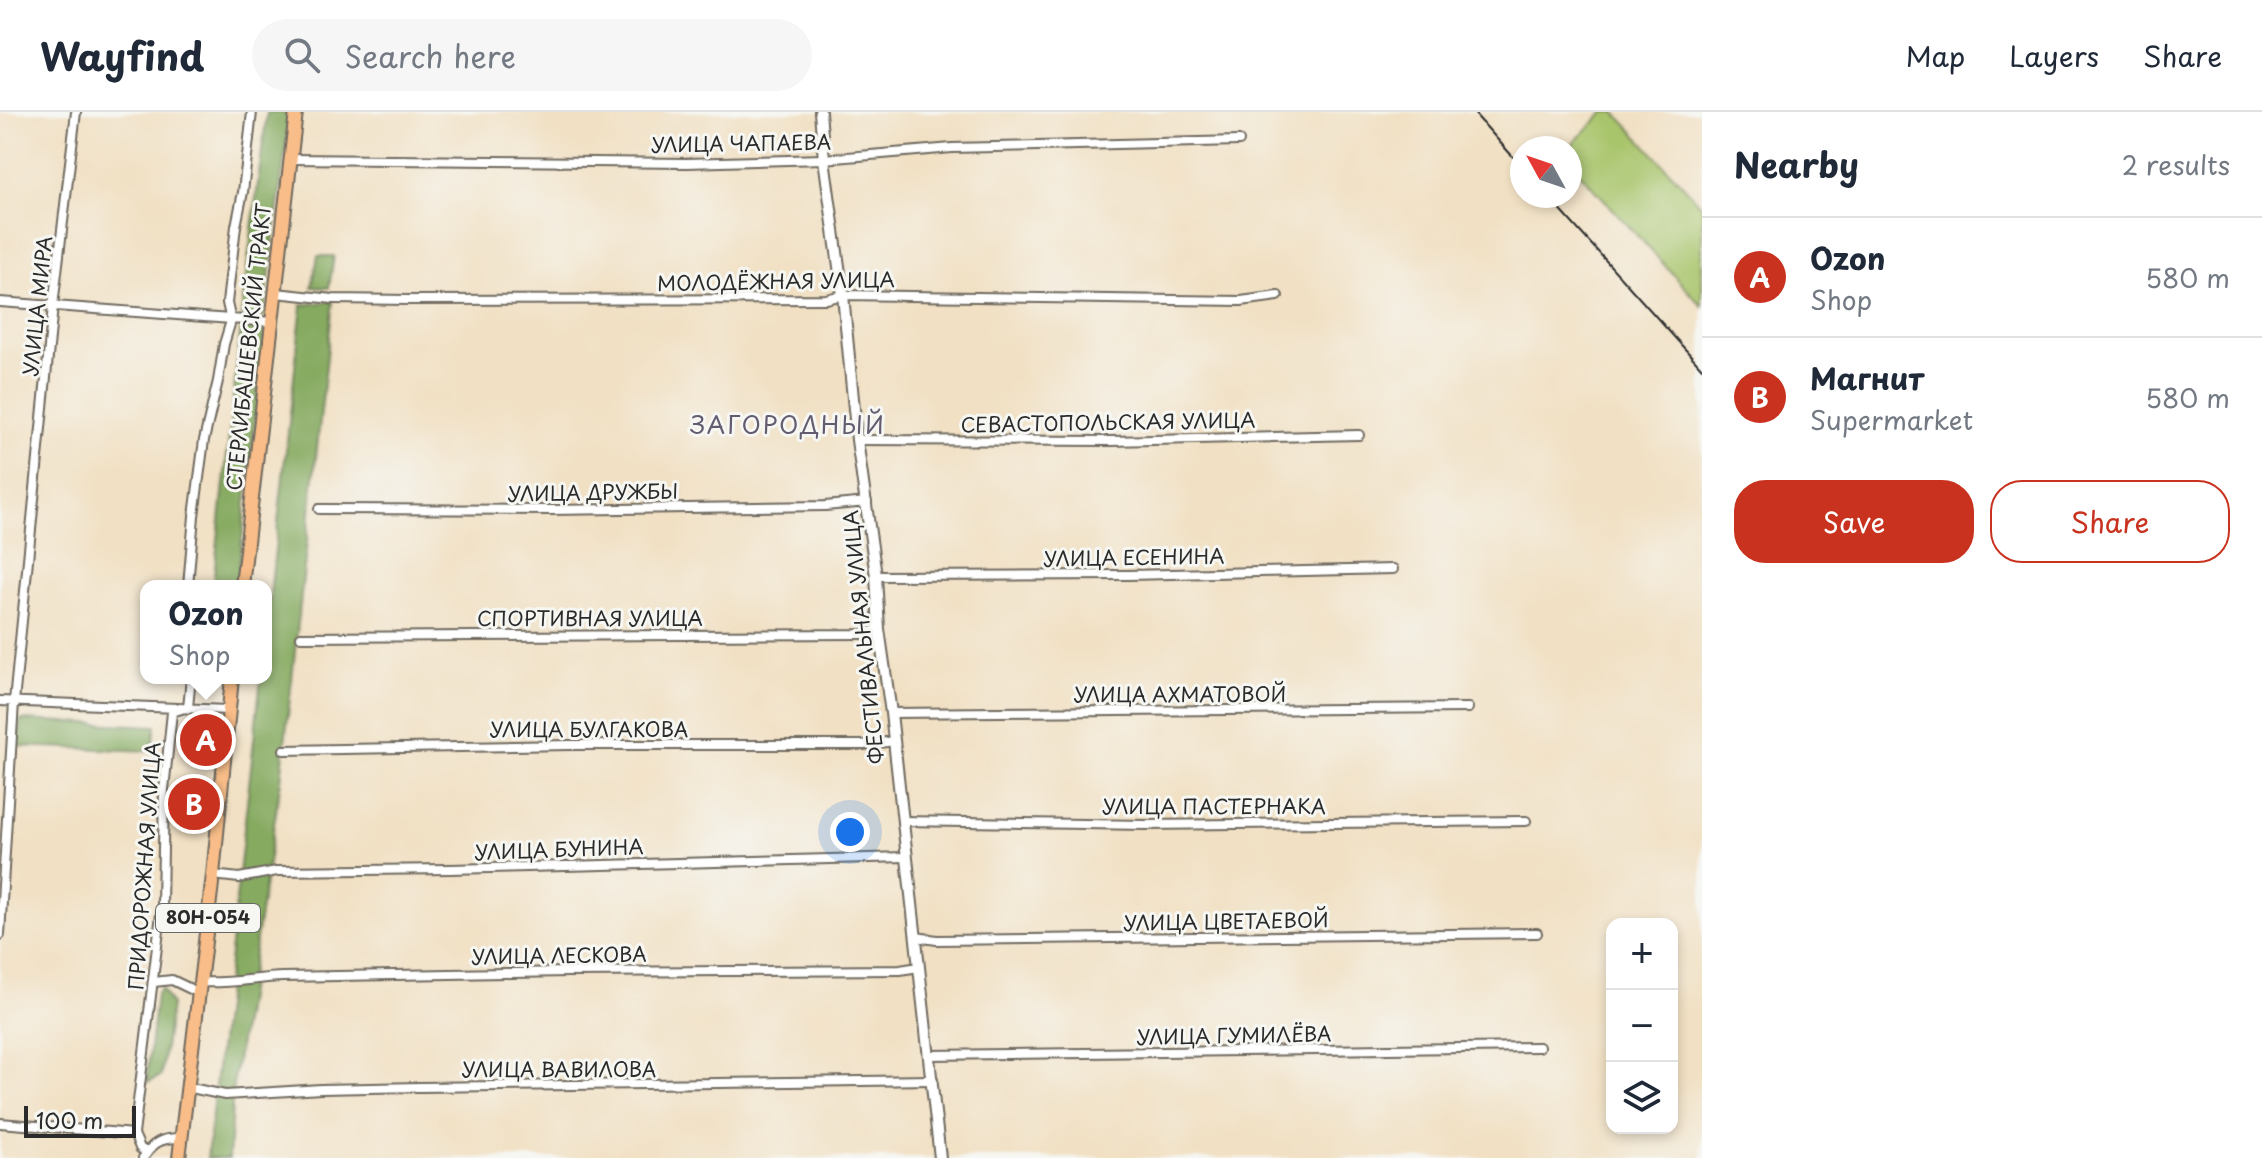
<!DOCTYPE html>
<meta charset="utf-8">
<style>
body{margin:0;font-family:"Playpen Sans",sans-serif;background:#f6f6f7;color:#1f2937}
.controls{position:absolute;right:24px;bottom:24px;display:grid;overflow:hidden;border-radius:16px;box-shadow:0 4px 12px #0003}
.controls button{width:72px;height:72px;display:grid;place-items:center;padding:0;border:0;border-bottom:2px solid #e0e1e3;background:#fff;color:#1f2937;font:40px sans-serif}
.compass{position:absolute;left:1510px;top:24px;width:72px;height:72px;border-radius:50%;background:#fff;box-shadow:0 4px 12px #0003;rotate:310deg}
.scale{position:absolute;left:24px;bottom:20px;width:112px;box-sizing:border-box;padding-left:8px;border:4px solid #2b2b2b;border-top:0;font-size:22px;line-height:28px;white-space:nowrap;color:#2b2b2b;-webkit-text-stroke:6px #f6f6f2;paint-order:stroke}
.you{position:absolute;left:850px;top:720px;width:28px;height:28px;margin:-20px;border:6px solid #fff;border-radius:50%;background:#1a73e8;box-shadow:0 0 0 12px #1a73e833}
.badge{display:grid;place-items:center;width:52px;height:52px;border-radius:50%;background:#c8321e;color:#fff;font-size:26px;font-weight:700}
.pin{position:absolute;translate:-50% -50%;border:4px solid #fff;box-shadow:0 2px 8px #0006}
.popup{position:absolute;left:140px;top:468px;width:132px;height:104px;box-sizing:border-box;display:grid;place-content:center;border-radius:16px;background:#fff;filter:drop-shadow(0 2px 6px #0005);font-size:26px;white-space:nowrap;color:#747a83}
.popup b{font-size:30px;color:#1f2937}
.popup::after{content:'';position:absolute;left:50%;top:100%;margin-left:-16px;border:16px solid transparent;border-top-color:#fff}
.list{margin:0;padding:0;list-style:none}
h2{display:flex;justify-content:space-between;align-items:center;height:104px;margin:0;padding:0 32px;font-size:34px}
h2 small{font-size:26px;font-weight:400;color:#747a83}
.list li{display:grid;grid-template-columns:52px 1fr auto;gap:24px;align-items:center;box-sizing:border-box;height:120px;padding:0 32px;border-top:2px solid #e0e1e3}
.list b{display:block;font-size:30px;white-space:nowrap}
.list p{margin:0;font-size:26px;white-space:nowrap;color:#747a83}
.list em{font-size:26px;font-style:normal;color:#747a83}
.actions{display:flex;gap:16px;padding:24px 32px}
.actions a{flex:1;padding:18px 0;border:2px solid #c8321e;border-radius:32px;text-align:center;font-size:28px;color:#c8321e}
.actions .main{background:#c8321e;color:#fff}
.icon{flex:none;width:44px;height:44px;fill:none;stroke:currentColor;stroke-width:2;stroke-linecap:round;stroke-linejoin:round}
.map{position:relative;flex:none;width:1702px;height:1046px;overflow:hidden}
header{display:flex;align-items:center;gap:48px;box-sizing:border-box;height:112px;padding:0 40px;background:#fff;border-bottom:2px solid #e0e1e3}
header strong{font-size:38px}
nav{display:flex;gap:44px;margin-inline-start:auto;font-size:28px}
.search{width:560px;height:72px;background:#f6f6f7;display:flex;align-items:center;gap:20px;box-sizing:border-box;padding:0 28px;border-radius:44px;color:#747a83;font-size:30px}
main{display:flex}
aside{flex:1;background:#fff}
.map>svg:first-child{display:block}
.green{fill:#a9c56c;stroke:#6a784c;stroke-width:2}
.forest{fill:#86aa60;stroke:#586a46;stroke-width:2}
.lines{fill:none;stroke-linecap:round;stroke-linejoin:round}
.minor-casing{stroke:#706a60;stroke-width:12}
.tertiary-casing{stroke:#706a60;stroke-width:14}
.primary-casing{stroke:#706a60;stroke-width:16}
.minor{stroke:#fff;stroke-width:8}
.tertiary{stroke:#fff;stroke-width:10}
.primary{stroke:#f8bd88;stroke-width:12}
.rail{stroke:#2b2b2b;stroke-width:2}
.labels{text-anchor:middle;stroke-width:6;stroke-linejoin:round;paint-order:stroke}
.shield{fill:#f6f6f2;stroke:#686867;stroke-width:2}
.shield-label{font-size:18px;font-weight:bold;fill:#2b2b2b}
.street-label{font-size:20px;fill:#2b2b2b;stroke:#f6f6f2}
.quarter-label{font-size:24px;letter-spacing:2px;fill:#635c71;stroke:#f6f6f2}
</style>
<header>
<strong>Wayfind</strong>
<div class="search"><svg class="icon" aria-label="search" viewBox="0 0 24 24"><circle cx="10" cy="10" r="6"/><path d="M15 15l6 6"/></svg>Search here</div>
<nav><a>Map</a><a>Layers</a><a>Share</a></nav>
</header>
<main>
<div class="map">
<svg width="1702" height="1046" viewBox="0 0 1702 1046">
<rect width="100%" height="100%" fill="#f6f6f2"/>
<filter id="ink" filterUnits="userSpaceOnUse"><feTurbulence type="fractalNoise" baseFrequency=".0125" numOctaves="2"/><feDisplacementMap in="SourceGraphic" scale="16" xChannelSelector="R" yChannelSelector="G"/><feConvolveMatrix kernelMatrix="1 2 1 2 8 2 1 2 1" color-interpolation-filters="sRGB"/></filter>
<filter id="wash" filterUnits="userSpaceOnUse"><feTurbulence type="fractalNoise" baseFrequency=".006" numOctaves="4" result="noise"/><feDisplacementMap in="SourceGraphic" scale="32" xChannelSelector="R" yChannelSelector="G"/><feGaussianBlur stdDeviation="1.8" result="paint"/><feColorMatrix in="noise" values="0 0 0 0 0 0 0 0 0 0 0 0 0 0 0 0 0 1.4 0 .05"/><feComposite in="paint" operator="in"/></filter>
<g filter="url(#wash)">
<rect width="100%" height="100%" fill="#f1e0c3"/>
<!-- green -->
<path class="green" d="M1605,0H1615L1702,94V194L1570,50V36H1568Z"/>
<!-- forest -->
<path class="forest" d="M267,0H290L264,205L241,203Z
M318,144H334L329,176L312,175Z
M333,189L281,668L233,974L229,1046H207L261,566H266V519L302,193Z
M241,213L265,215L237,474H213Z
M21,608L156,614L152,639L17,634Z
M161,876L171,893L161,964L148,970L147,965L156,883Z"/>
</g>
<g filter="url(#ink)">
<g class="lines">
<defs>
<path id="minor" d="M290,47L687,51L824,47L952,36L1239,29
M276,181L333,187L409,188L826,187L843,183L1241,189L1278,184
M0,190L272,210
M857,328L1111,329L1359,323
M319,397L551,398L825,394L867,390
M876,464L1128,463L1393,457
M188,474L194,404L204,328L218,269L224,232L231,209L227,191L236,114L243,80L252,0
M301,525L864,522L879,517
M0,589L228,598
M891,601L1468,596
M284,638L570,633H864L894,629
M902,709L1146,713L1526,709
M213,763L239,766L277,759L450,757L907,745
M0,823L14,590L53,194L76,0
M916,825L937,828L1537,821
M154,870L172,868L199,881
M201,870C228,872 255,866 283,865L568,860L900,858L919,855
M930,943L1539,935
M186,975L225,983L321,977L420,975L933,968
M0,1011L134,1022
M147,1041C155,1028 166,1026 181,1026
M143,1046L147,1041L140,1036L134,1022L162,794L164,678L172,600L188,595L191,566"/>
<path id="tertiary" d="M820,0L824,47L843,183L857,328L876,464L879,517L891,601L940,1046"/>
<path id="primary" d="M242,474L296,0
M179,1046L213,763L232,566"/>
</defs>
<!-- minor casing -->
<use href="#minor" class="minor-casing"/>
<!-- tertiary casing -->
<use href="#tertiary" class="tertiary-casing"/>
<!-- primary casing -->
<use href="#primary" class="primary-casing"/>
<!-- minor -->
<use href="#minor" class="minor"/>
<!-- tertiary -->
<use href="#tertiary" class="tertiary"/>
<!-- primary -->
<use href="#primary" class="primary"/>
<!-- rail -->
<path class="rail" d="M1473,0L1522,55
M1548,84L1702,256"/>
</g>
</g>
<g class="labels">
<!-- shield labels -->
<rect class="shield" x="156" y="792" width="104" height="28" rx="6"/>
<g class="shield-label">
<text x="208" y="812">80Н-054</text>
</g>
<!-- street labels -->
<g class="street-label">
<text transform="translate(741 32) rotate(-1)" y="7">УЛИЦА ЧАПАЕВА</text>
<text transform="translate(776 170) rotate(-1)" y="7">МОЛОДЁЖНАЯ УЛИЦА</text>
<text transform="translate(38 194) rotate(-84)" y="7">УЛИЦА МИРА</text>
<text transform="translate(249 235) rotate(-84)" y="7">СТЕРЛИБАШЕВСКИЙ ТРАКТ</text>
<text transform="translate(1108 311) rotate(-1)" y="7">СЕВАСТОПОЛЬСКАЯ УЛИЦА</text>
<text transform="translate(593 381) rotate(-1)" y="7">УЛИЦА ДРУЖБЫ</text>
<text transform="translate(1134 446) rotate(-1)" y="7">УЛИЦА ЕСЕНИНА</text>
<text x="590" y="514">СПОРТИВНАЯ УЛИЦА</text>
<text transform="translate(864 525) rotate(-96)" y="7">ФЕСТИВАЛЬНАЯ УЛИЦА</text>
<text x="1180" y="590">УЛИЦА АХМАТОВОЙ</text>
<text x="589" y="625">УЛИЦА БУЛГАКОВА</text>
<text x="1214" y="702">УЛИЦА ПАСТЕРНАКА</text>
<text transform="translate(559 738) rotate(-2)" y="7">УЛИЦА БУНИНА</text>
<text transform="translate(145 754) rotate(-86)" y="7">ПРИДОРОЖНАЯ УЛИЦА</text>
<text transform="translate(1226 810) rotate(-1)" y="7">УЛИЦА ЦВЕТАЕВОЙ</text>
<text transform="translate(559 844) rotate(-1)" y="7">УЛИЦА ЛЕСКОВА</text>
<text transform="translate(1234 924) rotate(-1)" y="7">УЛИЦА ГУМИЛЁВА</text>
<text x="559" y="965">УЛИЦА ВАВИЛОВА</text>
</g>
<!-- quarter labels -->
<g class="quarter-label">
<text x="788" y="322">ЗАГОРОДНЫЙ</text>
</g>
</g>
</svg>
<div class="controls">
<button>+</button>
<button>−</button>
<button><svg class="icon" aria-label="layers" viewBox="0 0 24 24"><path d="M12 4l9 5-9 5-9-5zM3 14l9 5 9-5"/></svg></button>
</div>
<svg class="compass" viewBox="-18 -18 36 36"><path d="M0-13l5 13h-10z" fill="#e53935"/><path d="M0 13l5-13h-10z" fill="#747a83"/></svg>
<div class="scale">100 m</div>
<div class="you"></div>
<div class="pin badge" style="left:206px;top:628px">A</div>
<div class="popup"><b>Ozon</b>Shop</div>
<div class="pin badge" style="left:194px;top:692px">B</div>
</div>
<aside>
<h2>Nearby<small>2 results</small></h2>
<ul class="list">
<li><span class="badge">A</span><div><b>Ozon</b><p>Shop</p></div><em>580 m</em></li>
<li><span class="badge">B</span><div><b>Магнит</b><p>Supermarket</p></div><em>580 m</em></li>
</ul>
<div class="actions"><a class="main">Save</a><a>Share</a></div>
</aside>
</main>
